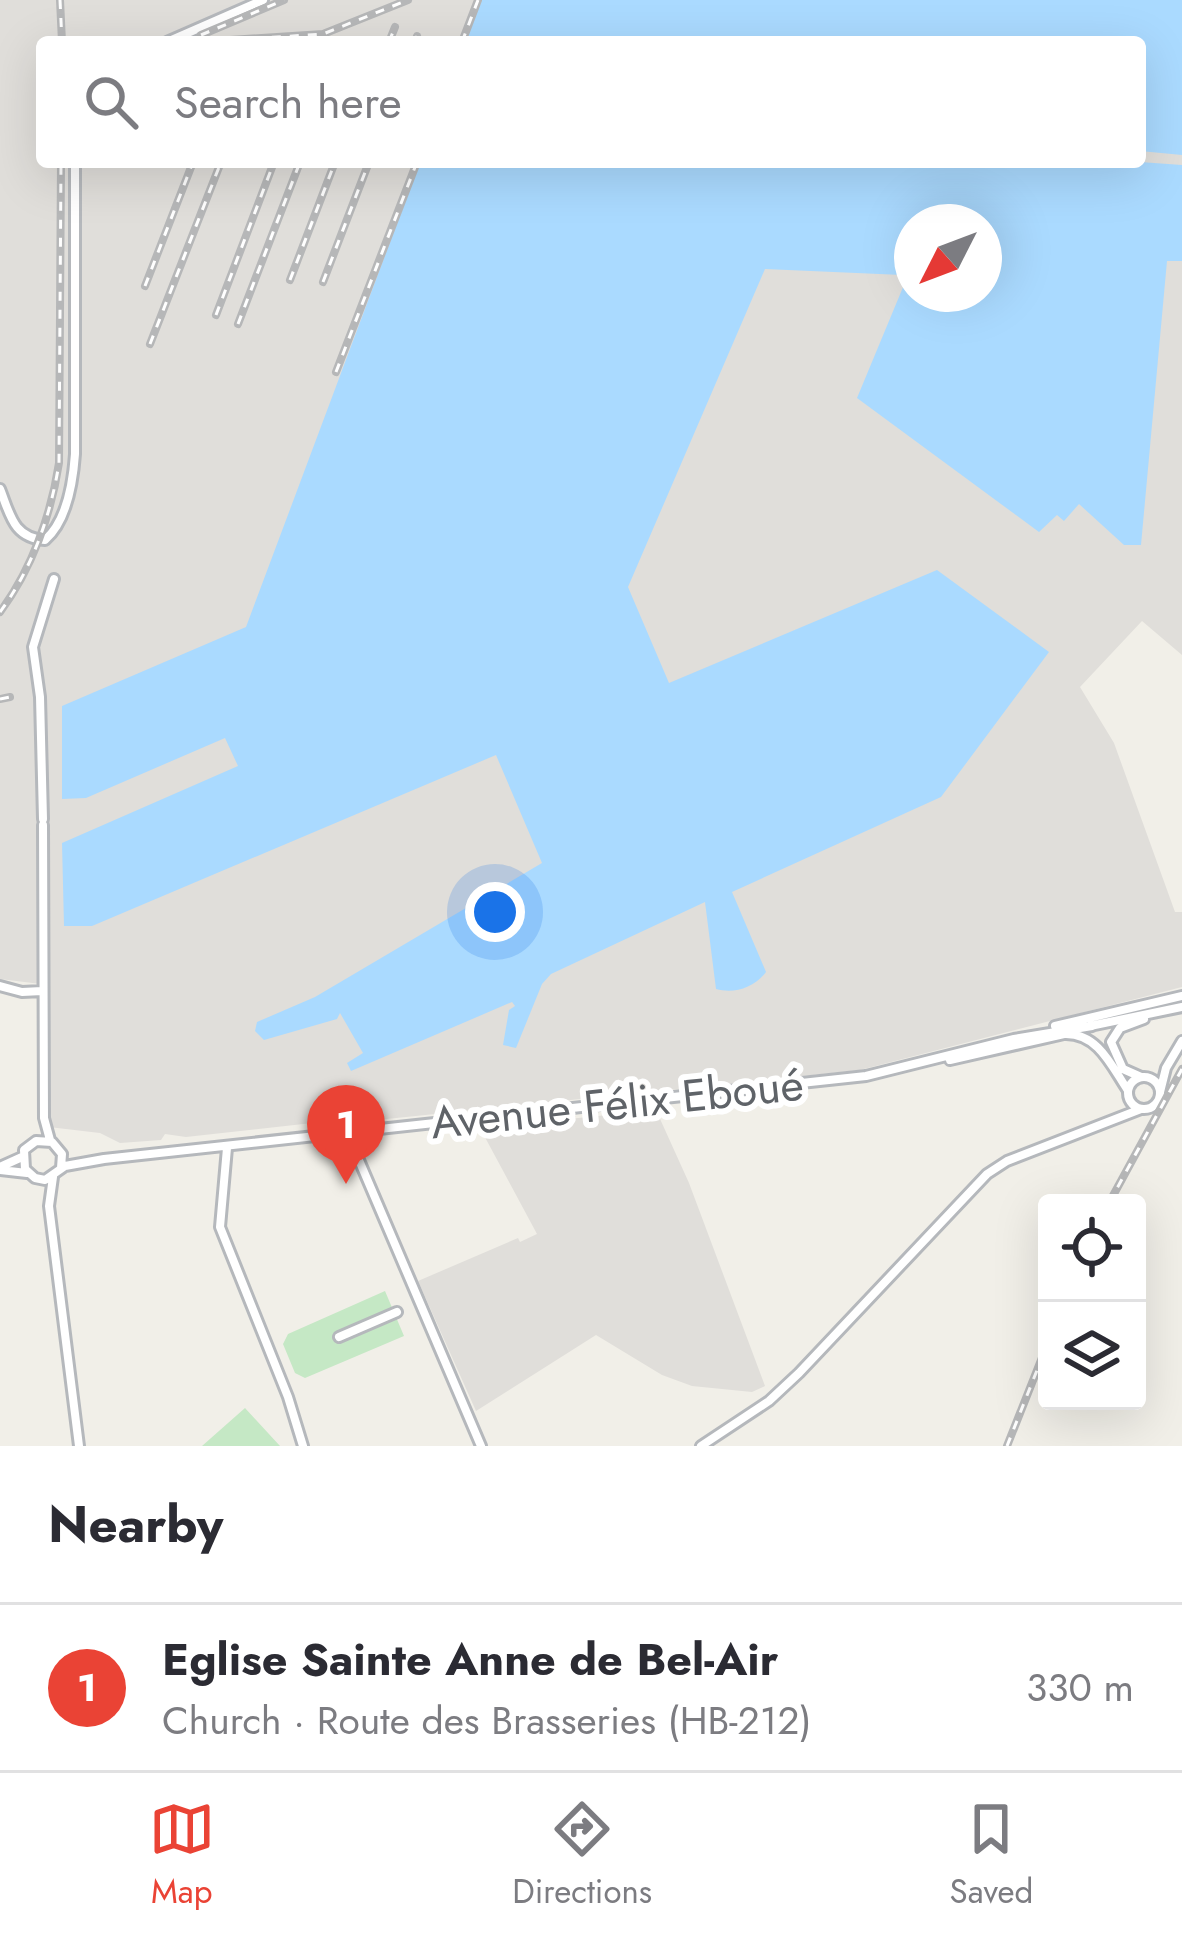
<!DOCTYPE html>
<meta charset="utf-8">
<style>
body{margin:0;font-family:Jost,sans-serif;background:#f2f2f3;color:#2b2b33}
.controls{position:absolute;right:36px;bottom:36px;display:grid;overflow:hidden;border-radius:12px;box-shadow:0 12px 48px #0002}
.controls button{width:108px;height:108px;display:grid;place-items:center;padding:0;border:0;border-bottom:3px solid #e1e1e2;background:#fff;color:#2b2b33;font:60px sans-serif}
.compass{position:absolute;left:894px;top:204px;width:108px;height:108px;border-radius:50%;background:#fff;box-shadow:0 12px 48px #0002;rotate:228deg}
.you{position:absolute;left:495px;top:912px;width:42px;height:42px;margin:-30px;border:9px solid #fff;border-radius:50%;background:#1a73e8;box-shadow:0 0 0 18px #1a73e833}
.badge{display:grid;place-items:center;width:78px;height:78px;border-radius:50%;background:#ea4335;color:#fff;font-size:39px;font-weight:700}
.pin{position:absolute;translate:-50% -99px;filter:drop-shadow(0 3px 6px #0008)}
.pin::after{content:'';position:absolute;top:63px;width:42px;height:36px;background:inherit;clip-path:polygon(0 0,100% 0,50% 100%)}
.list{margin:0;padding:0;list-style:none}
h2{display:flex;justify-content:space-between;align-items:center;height:156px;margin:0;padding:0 48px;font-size:51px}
h2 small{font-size:39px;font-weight:400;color:#7c7c81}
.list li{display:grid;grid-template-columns:78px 1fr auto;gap:36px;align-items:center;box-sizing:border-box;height:168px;padding:0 48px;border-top:3px solid #e1e1e2}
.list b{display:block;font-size:45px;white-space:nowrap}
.list p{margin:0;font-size:39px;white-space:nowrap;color:#7c7c81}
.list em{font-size:39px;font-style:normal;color:#7c7c81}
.icon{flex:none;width:66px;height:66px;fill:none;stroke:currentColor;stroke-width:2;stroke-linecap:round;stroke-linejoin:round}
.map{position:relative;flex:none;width:1182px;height:1446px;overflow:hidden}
.search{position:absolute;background:#fff;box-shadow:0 12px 48px #0002;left:36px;right:36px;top:36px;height:132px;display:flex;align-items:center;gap:30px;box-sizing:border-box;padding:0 42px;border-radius:12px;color:#7c7c81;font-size:45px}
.sheet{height:324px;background:#fff}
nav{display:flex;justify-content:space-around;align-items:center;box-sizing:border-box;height:168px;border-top:3px solid #e1e1e2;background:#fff;font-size:33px;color:#7c7c81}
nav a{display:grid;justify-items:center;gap:6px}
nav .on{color:#ea4335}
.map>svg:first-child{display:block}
.industrial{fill:#e0deda;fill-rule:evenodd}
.green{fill:#c5e8c5}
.water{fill:#aadaff;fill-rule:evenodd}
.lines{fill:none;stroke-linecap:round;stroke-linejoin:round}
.minor-casing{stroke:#b5b8bc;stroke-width:14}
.minor{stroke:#fff;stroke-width:8}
.rail-casing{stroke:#b6b7b8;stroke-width:8}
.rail{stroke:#fff;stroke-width:3;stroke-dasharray:9;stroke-linecap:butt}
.labels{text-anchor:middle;stroke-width:12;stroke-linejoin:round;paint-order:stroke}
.street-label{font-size:45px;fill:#5f6368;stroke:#fff}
</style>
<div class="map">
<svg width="1182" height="1446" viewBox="0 0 1182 1446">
<rect width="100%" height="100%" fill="#f1efe8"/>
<!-- industrial -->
<path class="industrial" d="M0,0H1182V655L1142,621L1080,687L1114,743L1175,912H1182V987L860,1070L377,1120L375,1116L186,1137L165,1134L161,1140L120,1143L100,1133L49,1127V985L0,979ZM42,42H1140V162H42ZM912,222H984V294H912Z
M656,1110L689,1183L765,1386L752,1392L692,1386L662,1375L596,1335L476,1411L418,1281L518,1238L520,1242L537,1234L480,1128Z"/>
<!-- green -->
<path class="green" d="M385,1291L404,1336L305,1378L295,1373L283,1344L288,1334Z
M245,1408L280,1446H202Z"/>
<!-- water -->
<path class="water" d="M481,0H1182V155L1140,151V42H465Z
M420,162H1140L1182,165V261H1167L1141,545H1124L1079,504L1064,521L1057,515L1039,532L857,398L906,280L902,275L765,269L628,587L669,683L937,570L1049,652L941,797L732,892L766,972C754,988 734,994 716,989L705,902L551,974L542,984L516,1048L503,1045L509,1010L515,1006L512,1002L351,1071L347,1063L363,1053L340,1013L337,1019L264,1040L255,1031L257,1022L315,997L542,863L496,755L92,926H64L62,843L238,766L225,738L86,798L62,799V706L246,627ZM984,222V294H912V222Z"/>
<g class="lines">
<defs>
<path id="minor" d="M167,42L263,0
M0,489C10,514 13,538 45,540C67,521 73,482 75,454V162
M43,819L40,697L33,647L54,579
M43,825L44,1118L50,1140
M0,986L22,992L42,991
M1055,1026L1182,996
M1090,1026L1182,1007
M1066,1034C1098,1034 1111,1065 1127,1089
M950,1060L1064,1034
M1141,1077L1123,1069L1111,1042L1120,1028L1144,1019
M1128 1093a16 16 0 1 1 32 0a16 16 0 1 1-32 0Z
M1160,1092L1166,1068L1182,1041
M347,1132L481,1446
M227,1148L220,1227L288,1397L303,1446
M0,1167L22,1157
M61,1168L62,1154L52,1142L36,1141L24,1150L25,1169L35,1178L45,1180L65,1166L104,1159L866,1076L1014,1039L1092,1026
M0,1170L27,1173
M53,1177L49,1206L79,1446
M339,1337L397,1312
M701,1446L769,1401L799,1373L987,1174L1007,1161L1141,1109"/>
</defs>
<!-- minor casing -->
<use href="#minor" class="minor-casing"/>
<!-- minor -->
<use href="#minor" class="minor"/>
<defs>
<path id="rail" d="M60,0L62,42
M201,35L284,0
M200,42L323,34L408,0
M389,42L395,27
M415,42L417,36
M462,42L478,0
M290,280L335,162
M323,282L369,162
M145,286L193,162
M216,315L274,162
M238,324L300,162
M150,344L221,162
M336,372L417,162
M0,612C32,569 51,515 59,463L61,162
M0,699L10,697
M1109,1203L1182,1069
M1007,1446L1047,1345"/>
</defs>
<!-- rail casing -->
<use href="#rail" class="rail-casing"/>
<!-- rail -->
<use href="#rail" class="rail"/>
</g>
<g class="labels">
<!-- street labels -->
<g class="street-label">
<text transform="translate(617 1103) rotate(-6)" y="16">Avenue Félix Eboué</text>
</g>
</g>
</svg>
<div class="controls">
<button><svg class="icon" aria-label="locate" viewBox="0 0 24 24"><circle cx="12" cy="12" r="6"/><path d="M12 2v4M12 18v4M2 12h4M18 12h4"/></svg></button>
<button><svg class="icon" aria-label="layers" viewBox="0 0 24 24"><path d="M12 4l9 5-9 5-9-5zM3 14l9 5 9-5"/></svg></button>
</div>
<svg class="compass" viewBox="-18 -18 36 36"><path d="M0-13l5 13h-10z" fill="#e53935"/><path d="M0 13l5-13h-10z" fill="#7c7c81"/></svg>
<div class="you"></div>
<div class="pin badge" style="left:346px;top:1184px">1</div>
<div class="search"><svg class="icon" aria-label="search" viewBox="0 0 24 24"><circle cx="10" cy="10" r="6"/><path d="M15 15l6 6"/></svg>Search here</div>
</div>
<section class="sheet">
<h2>Nearby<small></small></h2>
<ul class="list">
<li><span class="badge">1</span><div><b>Eglise Sainte Anne de Bel-Air</b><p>Church · Route des Brasseries (HB-212)</p></div><em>330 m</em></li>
</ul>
</section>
<nav>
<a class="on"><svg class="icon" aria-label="map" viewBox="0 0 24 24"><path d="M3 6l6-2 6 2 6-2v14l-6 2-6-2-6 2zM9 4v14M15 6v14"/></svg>Map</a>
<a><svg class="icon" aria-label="directions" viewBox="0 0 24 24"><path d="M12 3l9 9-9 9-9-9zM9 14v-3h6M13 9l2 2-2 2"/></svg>Directions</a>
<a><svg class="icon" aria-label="saved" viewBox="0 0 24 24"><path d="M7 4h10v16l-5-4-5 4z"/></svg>Saved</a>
</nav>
